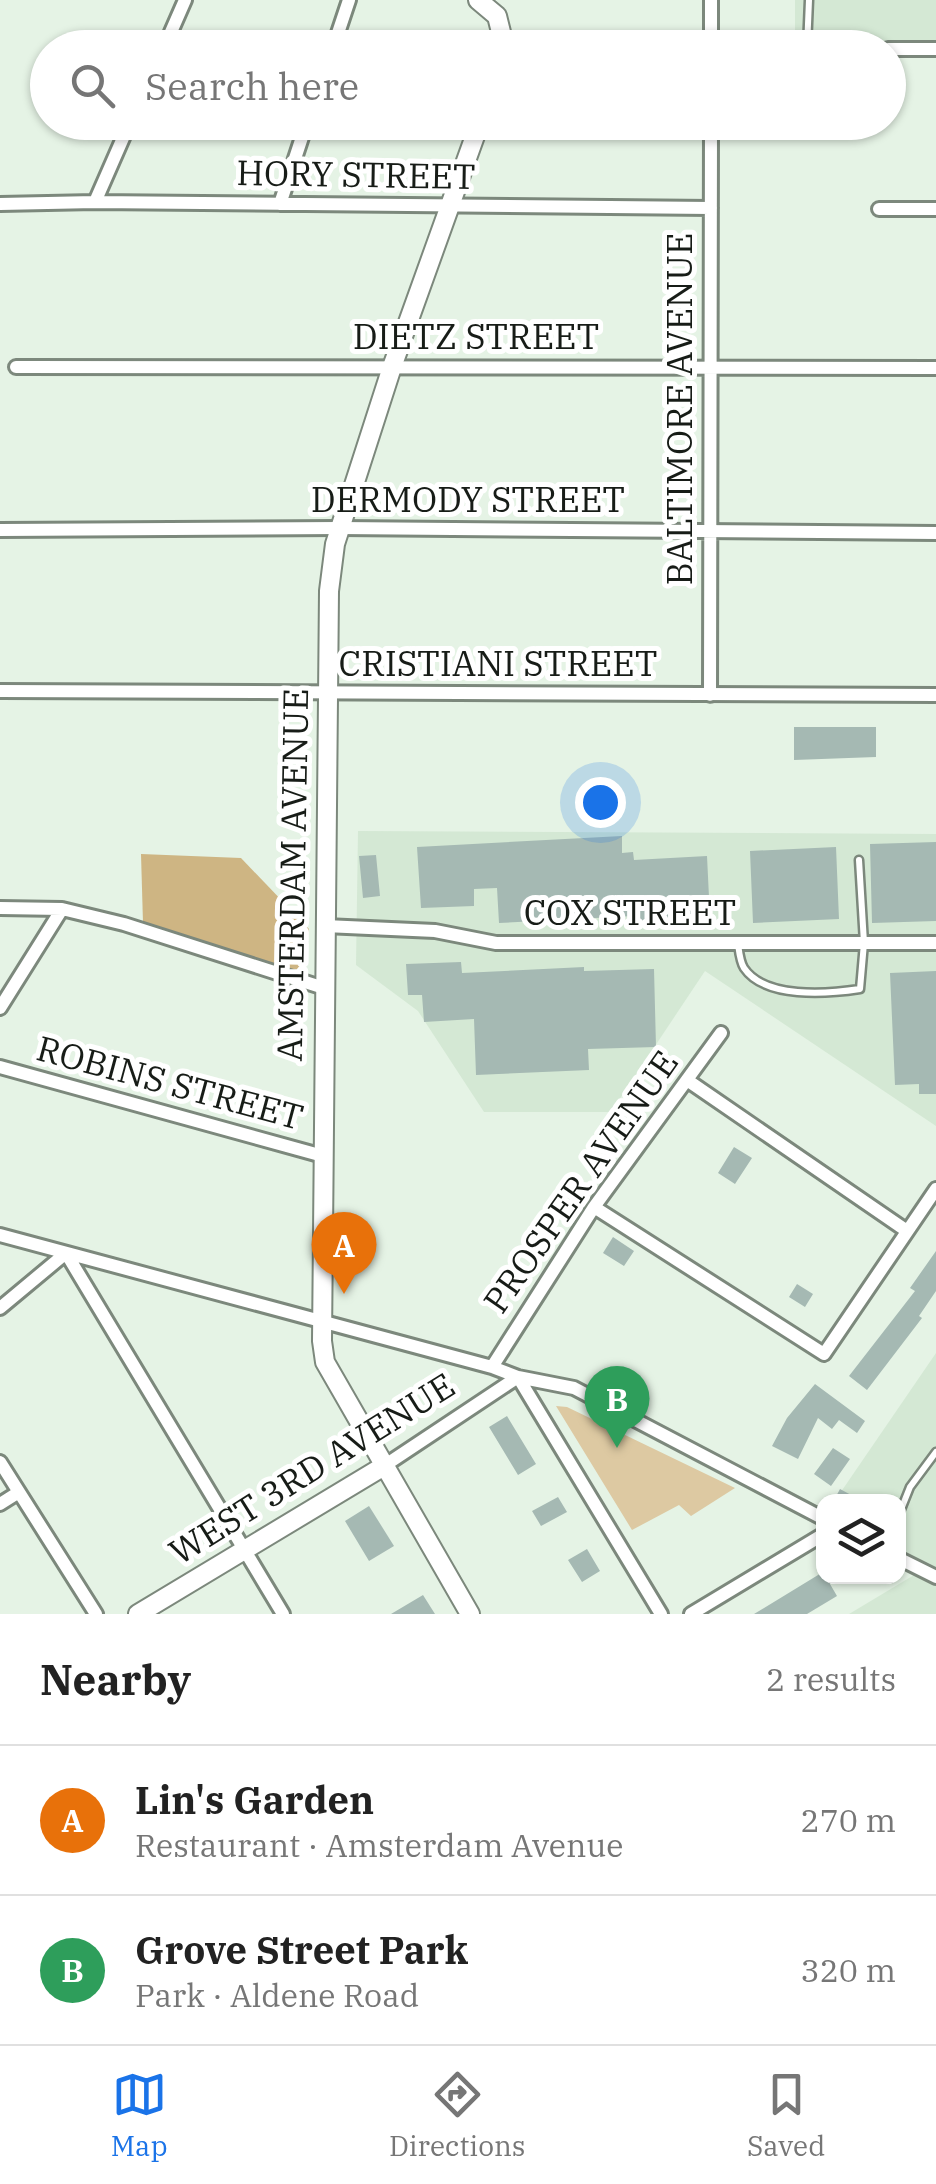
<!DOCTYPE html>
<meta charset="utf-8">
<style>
body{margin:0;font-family:"IBM Plex Serif",serif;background:#f6f6f6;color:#222}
.controls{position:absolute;right:30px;bottom:30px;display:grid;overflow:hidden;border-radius:20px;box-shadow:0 2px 8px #0004}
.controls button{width:90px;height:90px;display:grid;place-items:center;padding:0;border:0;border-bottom:2px solid #e0e0e0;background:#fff;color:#222;font:50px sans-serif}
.you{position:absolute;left:600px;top:802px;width:35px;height:35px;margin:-25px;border:8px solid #fff;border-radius:50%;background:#1a73e8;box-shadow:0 0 0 15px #1a73e833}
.badge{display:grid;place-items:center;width:65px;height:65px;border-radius:50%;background:#1a73e8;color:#fff;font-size:32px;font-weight:700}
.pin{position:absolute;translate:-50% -82px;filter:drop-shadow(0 2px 5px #0008)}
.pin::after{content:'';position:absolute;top:52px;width:35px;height:30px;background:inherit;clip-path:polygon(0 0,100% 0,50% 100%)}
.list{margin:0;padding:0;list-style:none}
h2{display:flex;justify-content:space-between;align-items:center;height:130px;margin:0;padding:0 40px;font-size:42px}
h2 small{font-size:32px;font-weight:400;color:#767676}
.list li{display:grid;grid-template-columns:65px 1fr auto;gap:30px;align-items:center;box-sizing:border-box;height:150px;padding:0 40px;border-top:2px solid #e0e0e0}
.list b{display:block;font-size:38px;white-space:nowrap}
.list p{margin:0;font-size:32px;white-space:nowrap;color:#767676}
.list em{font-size:32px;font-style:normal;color:#767676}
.icon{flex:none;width:55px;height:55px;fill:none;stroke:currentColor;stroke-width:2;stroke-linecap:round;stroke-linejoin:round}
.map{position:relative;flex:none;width:936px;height:1614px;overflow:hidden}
.search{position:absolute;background:#fff;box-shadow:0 2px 8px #0004;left:30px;right:30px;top:30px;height:110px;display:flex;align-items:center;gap:25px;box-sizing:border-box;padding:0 35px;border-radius:55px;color:#767676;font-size:38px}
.sheet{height:430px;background:#fff}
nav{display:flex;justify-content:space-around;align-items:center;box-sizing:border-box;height:140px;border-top:2px solid #e0e0e0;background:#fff;font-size:28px;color:#767676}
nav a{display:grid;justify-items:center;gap:5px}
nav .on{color:#1a73e8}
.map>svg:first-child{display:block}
.built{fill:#d4e8d4}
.green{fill:#ddc9a2}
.forest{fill:#ceb583}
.building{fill:#a5b9b3}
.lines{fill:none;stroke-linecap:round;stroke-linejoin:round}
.lane-casing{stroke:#7c887c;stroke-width:11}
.street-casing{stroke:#7c887c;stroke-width:18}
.secondary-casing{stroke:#7c887c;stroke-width:22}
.lane{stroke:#fff;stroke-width:6}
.street{stroke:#fff;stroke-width:12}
.secondary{stroke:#fff;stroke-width:18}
.labels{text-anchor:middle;stroke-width:10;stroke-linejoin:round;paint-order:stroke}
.street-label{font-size:35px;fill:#171c17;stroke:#fff}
</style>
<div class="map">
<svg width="936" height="1614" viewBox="0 0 936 1614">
<rect width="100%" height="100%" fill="#e5f3e5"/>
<!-- built -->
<path class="built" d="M795,0H936V44L795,43Z
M358,831L936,834V1126L705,971L611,1112H484L418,1011L356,965Z
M936,1353V1614H849L919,1572L899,1560L898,1502H834Z"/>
<!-- green -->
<path class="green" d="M556,1406L567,1407L735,1488L691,1516L679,1505L632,1530Z"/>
<!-- forest -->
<path class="forest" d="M141,854L241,858L309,929L304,973L143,923Z"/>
<!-- building -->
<path class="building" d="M451,32L467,37L464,48H446Z
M794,727H876V757L794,760Z
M622,836V853L633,852L634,860L707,856L710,918L634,923V916L499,923L497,888L474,889V906L421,908L417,847Z
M936,842V921L872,923L870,844Z
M836,847L839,919L753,923L750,851Z
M376,855L380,896L363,898L359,856Z
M461,962L462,973L584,967V971L654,969L656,1047L588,1049L589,1070L476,1075L474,1019L424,1022L422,995H408L406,964Z
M936,971V1094H919V1084L895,1085L890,973Z
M734,1147L752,1158L735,1184L718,1173Z
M613,1237L634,1251L624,1266L603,1253Z
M936,1251V1291L919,1316L922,1318L867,1390L849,1376L915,1291L910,1288Z
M797,1284L813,1294L805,1307L789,1297Z
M815,1384L865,1421L857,1433L839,1420L832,1429L818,1418L798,1459L772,1446L787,1418Z
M507,1416L536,1464L518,1475L489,1427Z
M833,1448L850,1459L831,1486L814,1474Z
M840,1489L864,1502H833Z
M558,1497L567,1512L541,1526L532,1511Z
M369,1506L394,1546L369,1561L345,1521Z
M587,1549L600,1571L582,1582L568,1560Z
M823,1572L837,1596L807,1614H754Z
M423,1595L435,1614H391Z"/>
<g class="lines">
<defs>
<path id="lane" d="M807,48L809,0
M738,944C739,951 740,962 744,968C765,999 827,994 860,989L864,943L859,860
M898,1517L910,1487L936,1452"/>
<path id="street" d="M505,39L518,40L539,48
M164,48L185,0
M333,48L349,0
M711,48V0
M888,49H936
M95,202L130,122
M0,204L95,202L711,208
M280,204L307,122
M879,209H936
M16,367L936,368
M0,530L340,528L936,533
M0,691L936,695
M710,695L711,122
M0,908L62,909L124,924L324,988
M325,926L435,931L496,943H936
M0,1008L62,909
M0,1067L323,1156
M687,1080L907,1231
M594,1207L824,1354L936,1189
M0,1235L492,1367L518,1377L574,1388L824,1519
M0,1308L66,1253L283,1614
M492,1367L594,1207L721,1033
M0,1462L96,1614
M384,1466L518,1377L661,1614
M0,1504L19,1492
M898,1558L936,1577
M691,1614L824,1534"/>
<path id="secondary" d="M478,0L497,16L505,48
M138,1614L384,1466
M470,1614L325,1362L322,1341L329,591L335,544L392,367L480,122"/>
</defs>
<!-- lane casing -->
<use href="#lane" class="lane-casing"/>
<!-- street casing -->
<use href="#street" class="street-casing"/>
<!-- secondary casing -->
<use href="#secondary" class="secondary-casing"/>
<!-- lane -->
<use href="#lane" class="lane"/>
<!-- street -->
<use href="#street" class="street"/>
<!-- secondary -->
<use href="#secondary" class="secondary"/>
</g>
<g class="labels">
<!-- street labels -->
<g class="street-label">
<text transform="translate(356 175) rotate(1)" y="12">HORY STREET</text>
<text x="476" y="349">DIETZ STREET</text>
<text transform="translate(680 409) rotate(-90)" y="12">BALTIMORE AVENUE</text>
<text x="468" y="512">DERMODY STREET</text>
<text x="498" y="676">CRISTIANI STREET</text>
<text transform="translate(293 875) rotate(-89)" y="12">AMSTERDAM AVENUE</text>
<text x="630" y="925">COX STREET</text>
<text transform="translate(170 1083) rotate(15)" y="12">ROBINS STREET</text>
<text transform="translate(581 1182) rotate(-55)" y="12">PROSPER AVENUE</text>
<text transform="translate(312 1469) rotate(-32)" y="12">WEST 3RD AVENUE</text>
</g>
</g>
</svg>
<div class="controls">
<button><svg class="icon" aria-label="layers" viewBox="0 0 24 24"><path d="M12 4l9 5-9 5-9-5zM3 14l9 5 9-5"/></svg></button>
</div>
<div class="you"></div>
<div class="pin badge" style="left:344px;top:1294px;background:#e8710a">A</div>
<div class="pin badge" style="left:617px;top:1448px;background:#2e9e5b">B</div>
<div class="search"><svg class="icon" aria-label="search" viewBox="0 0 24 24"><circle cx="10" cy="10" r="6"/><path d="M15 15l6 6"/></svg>Search here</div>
</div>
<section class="sheet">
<h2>Nearby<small>2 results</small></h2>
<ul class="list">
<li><span class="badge" style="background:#e8710a">A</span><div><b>Lin's Garden</b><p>Restaurant · Amsterdam Avenue</p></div><em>270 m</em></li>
<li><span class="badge" style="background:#2e9e5b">B</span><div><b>Grove Street Park</b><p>Park · Aldene Road</p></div><em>320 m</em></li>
</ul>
</section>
<nav>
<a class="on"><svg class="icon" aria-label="map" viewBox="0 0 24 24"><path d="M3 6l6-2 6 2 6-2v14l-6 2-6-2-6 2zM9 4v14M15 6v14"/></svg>Map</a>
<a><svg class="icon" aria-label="directions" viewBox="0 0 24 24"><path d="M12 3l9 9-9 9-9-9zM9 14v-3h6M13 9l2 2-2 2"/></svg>Directions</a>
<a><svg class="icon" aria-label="saved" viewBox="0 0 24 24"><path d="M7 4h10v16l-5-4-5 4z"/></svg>Saved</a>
</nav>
